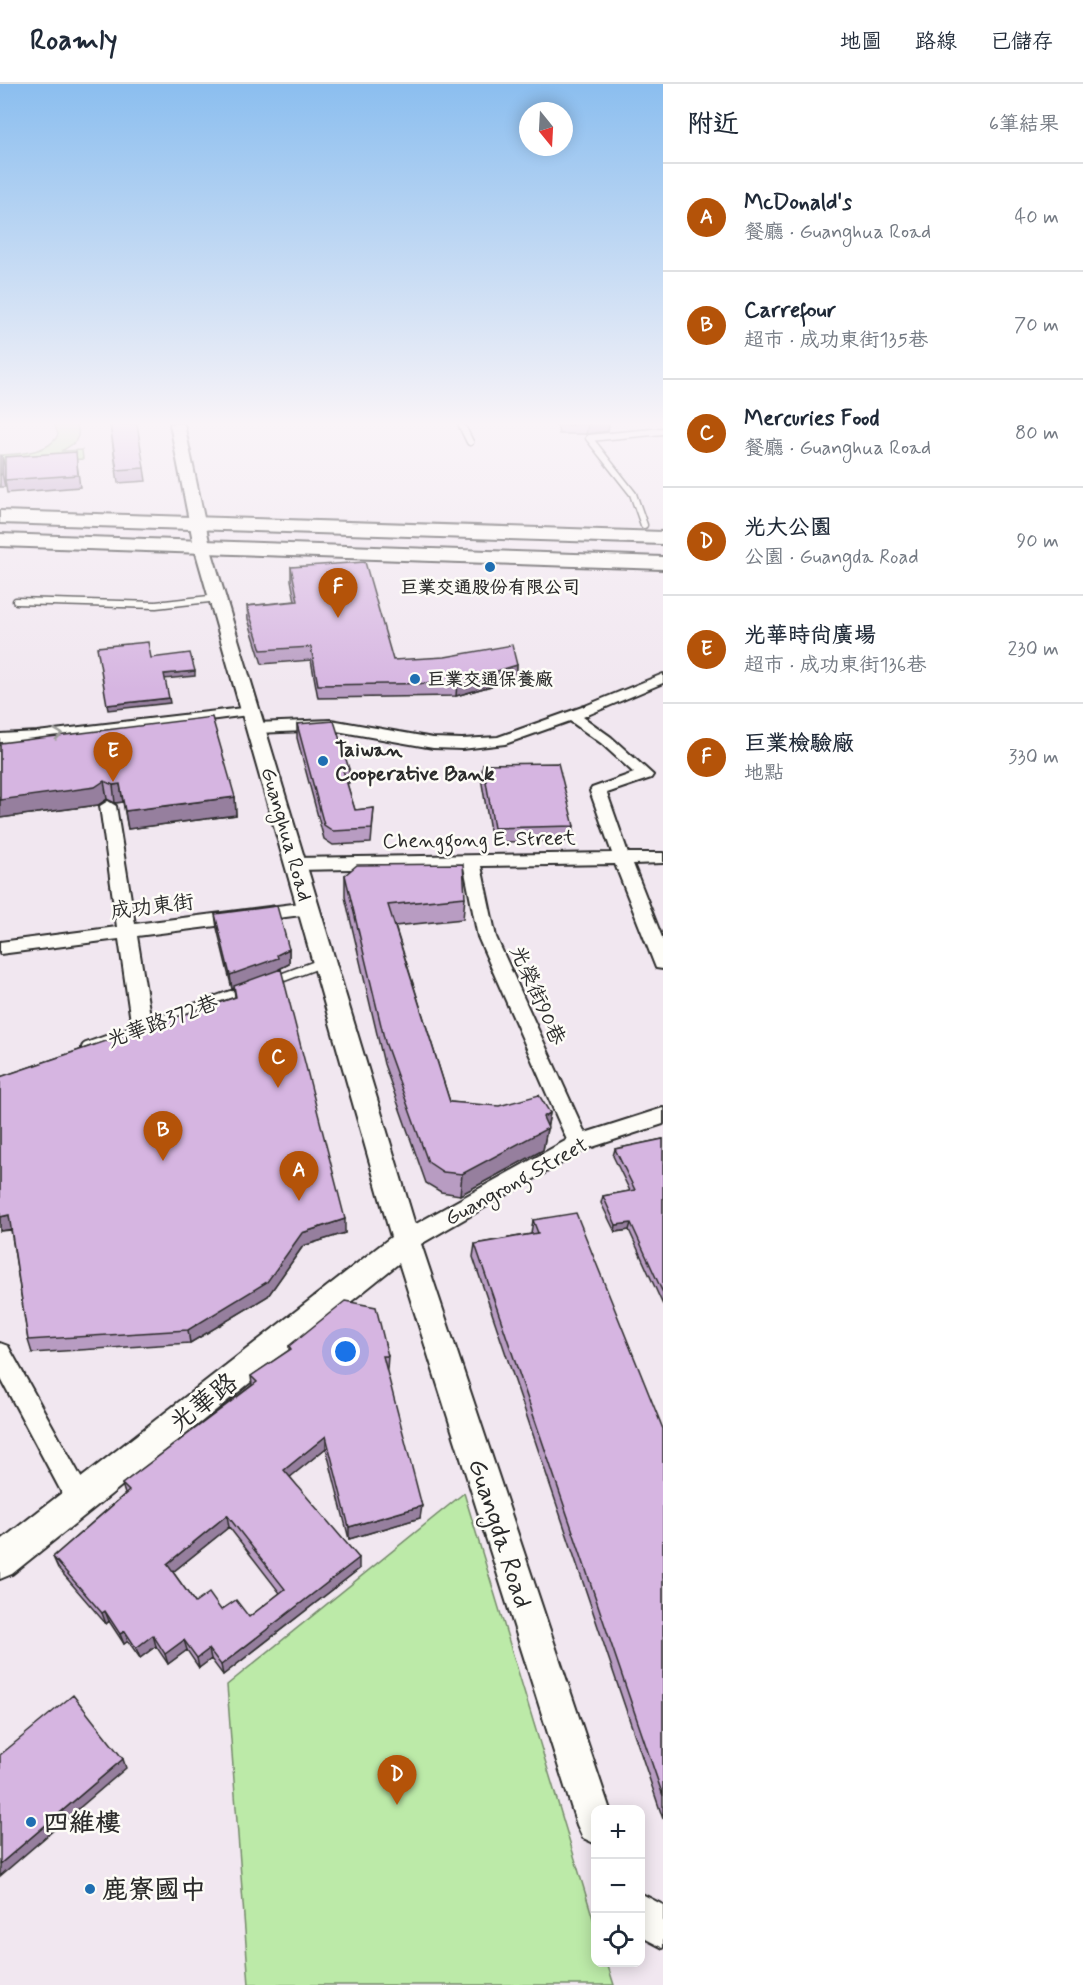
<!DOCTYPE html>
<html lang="zh-TW">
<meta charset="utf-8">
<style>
body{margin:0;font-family:Mynerve,"LXGW WenKai TC",sans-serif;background:#f6f6f7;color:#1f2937}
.controls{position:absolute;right:18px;bottom:18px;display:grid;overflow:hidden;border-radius:12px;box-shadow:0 3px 15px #0003}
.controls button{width:54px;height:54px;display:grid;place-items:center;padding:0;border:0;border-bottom:2px solid #e0e1e3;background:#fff;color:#1f2937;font:30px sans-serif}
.compass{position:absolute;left:519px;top:18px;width:54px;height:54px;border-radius:50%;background:#fff;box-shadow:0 3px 15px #0003;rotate:162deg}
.you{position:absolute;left:346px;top:1268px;width:21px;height:21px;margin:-15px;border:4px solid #fff;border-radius:50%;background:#1a73e8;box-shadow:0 0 0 9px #1a73e833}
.badge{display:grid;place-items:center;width:39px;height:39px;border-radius:50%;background:#b45309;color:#fff;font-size:20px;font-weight:700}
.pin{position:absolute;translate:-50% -50px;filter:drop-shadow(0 2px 3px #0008)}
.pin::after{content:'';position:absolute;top:32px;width:21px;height:18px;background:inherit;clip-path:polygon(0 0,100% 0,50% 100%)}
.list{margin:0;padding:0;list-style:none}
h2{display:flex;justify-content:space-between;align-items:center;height:78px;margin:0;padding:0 24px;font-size:26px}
h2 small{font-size:20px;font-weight:400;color:#747a83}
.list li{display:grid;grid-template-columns:39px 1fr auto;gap:18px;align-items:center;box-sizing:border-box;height:108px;padding:0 24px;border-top:2px solid #e0e1e3}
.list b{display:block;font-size:22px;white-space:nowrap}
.list p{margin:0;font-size:20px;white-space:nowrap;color:#747a83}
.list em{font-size:20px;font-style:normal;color:#747a83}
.icon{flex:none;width:33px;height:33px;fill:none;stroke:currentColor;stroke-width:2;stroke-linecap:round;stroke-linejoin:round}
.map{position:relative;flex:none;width:663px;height:1901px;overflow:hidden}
header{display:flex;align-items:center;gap:36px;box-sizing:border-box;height:84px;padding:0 30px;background:#fff;border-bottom:2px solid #e0e1e3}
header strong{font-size:28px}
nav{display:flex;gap:33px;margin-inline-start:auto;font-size:21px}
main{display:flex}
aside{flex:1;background:#fff}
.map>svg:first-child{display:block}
.green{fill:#bceaa8;stroke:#748a6a;stroke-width:1.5}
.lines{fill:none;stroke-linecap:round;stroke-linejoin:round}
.service-far2-casing{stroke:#2b2b2b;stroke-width:9}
.service-far1-casing{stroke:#2b2b2b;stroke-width:11}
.service-casing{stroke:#2b2b2b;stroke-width:14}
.minor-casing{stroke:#2b2b2b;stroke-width:4}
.tertiary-casing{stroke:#2b2b2b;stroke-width:4}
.primary-casing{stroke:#2b2b2b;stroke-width:4}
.service-far2{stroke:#fdfcf7;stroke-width:6}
.service-far1{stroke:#fdfcf7;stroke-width:8}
.service{stroke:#fdfcf7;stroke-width:10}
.minor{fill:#fdfcf7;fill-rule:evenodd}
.tertiary{fill:#fdfcf7;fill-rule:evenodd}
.primary{fill:#fdfcf7;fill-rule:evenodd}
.wall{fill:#b89cc2;stroke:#2b2b2b;stroke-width:1.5;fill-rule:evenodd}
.shaded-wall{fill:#967f9e;stroke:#2b2b2b;stroke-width:1.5}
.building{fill:#d6b5e1;stroke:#2b2b2b;stroke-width:1.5;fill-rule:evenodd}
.oneway{stroke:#9e9e9b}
.poi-dot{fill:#1f6fb2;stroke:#fdfcf7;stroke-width:2}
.labels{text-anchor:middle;stroke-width:5;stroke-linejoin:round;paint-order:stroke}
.far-poi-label{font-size:18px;font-weight:bold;fill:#2b2b2b;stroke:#fdfcf7}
.poi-label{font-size:21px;font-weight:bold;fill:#2b2b2b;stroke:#fdfcf7;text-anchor:start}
.street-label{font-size:21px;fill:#2b2b2b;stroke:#fdfcf7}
.near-street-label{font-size:26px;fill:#2b2b2b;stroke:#fdfcf7}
.near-poi-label{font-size:26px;font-weight:bold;fill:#2b2b2b;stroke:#fdfcf7;text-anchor:start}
</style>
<header>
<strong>Roamly</strong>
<nav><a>地圖</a><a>路線</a><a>已儲存</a></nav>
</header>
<main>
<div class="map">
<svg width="663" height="1901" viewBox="0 0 663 1901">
<rect width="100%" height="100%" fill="#f1e7f0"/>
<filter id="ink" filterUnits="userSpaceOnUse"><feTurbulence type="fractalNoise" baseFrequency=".0167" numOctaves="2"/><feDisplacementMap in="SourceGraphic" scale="12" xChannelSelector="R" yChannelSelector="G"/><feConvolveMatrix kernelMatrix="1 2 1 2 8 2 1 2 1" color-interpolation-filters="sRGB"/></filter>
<g filter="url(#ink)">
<!-- green -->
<path class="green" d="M54,340H76C83,355 73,361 61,367L82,366L83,375L0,381V371C18,370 51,369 58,350Z
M464,1409L595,1841L596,1878L607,1879L614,1901H249L227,1601Z"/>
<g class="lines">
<defs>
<path id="service-far2" d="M461,340L470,358
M644,441L633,410L589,354L663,347
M16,517L156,521L218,514"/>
<path id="service-far1" d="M273,897L324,878
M227,914L246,907"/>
<path id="service" d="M87,964L231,912"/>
<path id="minor" d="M663,590V599L583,633L611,653L653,691L651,694L607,709L628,769H663V779L633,780L663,856V885L656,884L654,879L615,780L481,782L496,853L585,1049L663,1024V1040L586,1065L414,1164L406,1166L398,1164L395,1157L398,1150L567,1056L478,853L464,783L295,786L289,784L286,780L289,776L295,774L612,769L590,707L592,704L634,689L601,659L570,637L505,660L462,665L433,664L331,646L256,649L248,644L256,639L331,636L433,654L462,655L498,653L585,622Z
M251,623L258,627L256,630L37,658L0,660V650L37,648Z
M108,717L116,722L135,840L309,818L315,820L318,824L315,828L309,830L137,852L152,944L149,949L142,951L135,949L132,944L119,855L0,870V858L117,843L100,722Z
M0,1259L8,1262L88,1406L92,1415L88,1424L79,1428L70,1424L0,1293Z"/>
<path id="tertiary" d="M170,340H184L210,462L420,1157L610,1726H596V1760L583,1754L577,1741L399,1179L12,1490L0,1495V1457L391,1153L194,462Z
M640,1809L663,1821V1864L640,1852Z"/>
<path id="primary" d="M0,427L663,448V460L0,439Z
M0,450L663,473V485L0,462Z"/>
</defs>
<!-- service-far2 casing -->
<use href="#service-far2" class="service-far2-casing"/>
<!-- service-far1 casing -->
<use href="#service-far1" class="service-far1-casing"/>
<!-- service casing -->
<use href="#service" class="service-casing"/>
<!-- minor casing -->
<use href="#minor" class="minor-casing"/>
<!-- tertiary casing -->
<use href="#tertiary" class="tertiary-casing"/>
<!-- primary casing -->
<use href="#primary" class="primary-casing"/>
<!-- service-far2 -->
<use href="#service-far2" class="service-far2"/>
<!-- service-far1 -->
<use href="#service-far1" class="service-far1"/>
<!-- service -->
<use href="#service" class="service"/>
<!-- minor -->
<use href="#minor" class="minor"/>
<!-- tertiary -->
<use href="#tertiary" class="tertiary"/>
<!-- primary -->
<use href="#primary" class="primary"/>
</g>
<!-- wall -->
<path class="wall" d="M110,340L144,384L146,397L118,399Z
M557,340H609L608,347L586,350H559Z
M0,372L5,384V403H0Z
M77,380L80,403L7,409L5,396Z
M291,483L393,576L517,581L516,595L456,612L318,614L311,576L262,580L248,535L247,522L295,517L291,496Z
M297,640L349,685V699L347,700L355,726L374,724L371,759L333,761L324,755L297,654Z
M0,659L235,713L236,731L128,745L123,718L115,719L107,715L98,721L0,734Z
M483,680L574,742L571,757L492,758L481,694Z
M345,791L465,813L463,835L395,842L450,1018L550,1029L543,1066L460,1111L441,1108L426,1099L384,980L345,813Z
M215,830L289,865V880L279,885V886L345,1149L303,1162L268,1212L190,1259L32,1269L28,1256L11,1146L0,1147V993L235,913L234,904L232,905L217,844Z
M663,1055V1221L629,1146L615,1148L601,1119L603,1112L630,1107L613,1072L615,1065Z
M533,1136L663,1345V1735L473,1173L475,1160L531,1150Z
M289,1262L388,1272L387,1285H386L420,1434L349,1455L326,1364L290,1393L359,1485L223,1591L211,1575L199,1584L187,1566L168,1580L156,1562L140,1574L128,1557L124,1560L109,1537L106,1540L58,1484L53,1473L125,1410L122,1400L252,1301L251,1292L289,1266ZM229,1443L280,1509L249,1533L195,1519L173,1488Z"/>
<!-- shaded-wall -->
<path class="shaded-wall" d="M594,340H609L608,347L586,350L588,341Z
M2,372L5,384V403L2,390Z
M517,581L516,595L456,612L457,599Z
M195,587V592L164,595V590Z
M169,614L170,619L108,626L107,621Z
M104,697L107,715L98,721L0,734V716Z
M120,700L123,718L115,719L113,701Z
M235,713L236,731L128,745L125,727Z
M289,865V880L279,885V888L232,905L230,891Z
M550,1029L543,1066L460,1111L462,1090L543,1033Z
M9,1131L13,1145L0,1147V1133Z
M345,1135V1149L303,1162L268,1212L190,1259L188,1246L302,1149Z
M631,1139L629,1146L615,1148L616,1141Z
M326,1352V1364L284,1398V1386Z
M422,1422L420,1434L349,1455V1443Z
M227,1431L229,1443L169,1491L167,1480Z
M359,1474V1485L223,1591L221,1581Z
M105,1527L109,1537L106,1540L102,1529Z
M125,1547L128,1557L124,1560L120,1550Z
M153,1551L156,1562L140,1574L136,1564Z
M184,1556L187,1566L168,1580L165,1570Z
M209,1565L211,1575L199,1584L197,1574Z
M123,1675L126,1684L0,1792V1780Z"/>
<!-- building -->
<path class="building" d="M110,340H137L144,384L117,386Z
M560,340H594L560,342Z
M76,368L78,391L5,396V373Z
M0,372H2V390L0,391Z
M365,478L393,576L445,573L512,561L517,581L457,599L318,601L311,563L261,566L247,522L298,517L291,483Z
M148,558L151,574L190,569L195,587L164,590L169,614L107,621L97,563Z
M212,633L235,713L125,727L120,700L113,701L104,697L95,703L0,716V659Z
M334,637L349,685L343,686L355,726L374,724L372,745L333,747L324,741L297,640Z
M558,679L574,742L494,744L483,680Z
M463,780L465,813L388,821L450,1018L499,1022L539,1011L550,1029L543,1033L548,1044L462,1090L443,1088L428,1078L385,958L345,791L357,781Z
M277,822L289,865L277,871L278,874L230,891L215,830Z
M281,885L345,1135L302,1149L267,1198L188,1246L28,1256L9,1131L0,1133V993L236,913L234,902Z
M663,1055V1209L631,1139L616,1141L603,1112L635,1106L615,1065Z
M576,1129L663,1345V1712L475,1160L538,1149L533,1136Z
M345,1217L376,1223L388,1272H383L422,1422L349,1443L326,1352L284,1386L359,1474L221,1581L209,1565L197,1574L184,1556L165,1570L153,1551L136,1564L125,1547L120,1550L105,1527L102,1529L53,1473L129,1407L122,1400L257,1298L251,1292L291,1265L289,1262ZM227,1431L285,1505L249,1533L236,1516L221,1526L209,1509L195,1519L167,1480Z
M73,1611L123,1675L0,1780V1671Z"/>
<!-- one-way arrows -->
<defs><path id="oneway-chevron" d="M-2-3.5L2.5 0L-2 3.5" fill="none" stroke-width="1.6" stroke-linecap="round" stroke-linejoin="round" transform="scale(1.5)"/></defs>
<use class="oneway" href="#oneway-chevron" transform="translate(58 650) rotate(-7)"/>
</g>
<!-- sky -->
<linearGradient id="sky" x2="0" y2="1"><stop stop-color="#8bbeef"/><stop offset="0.56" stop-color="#f9f4f8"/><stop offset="1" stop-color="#f9f4f8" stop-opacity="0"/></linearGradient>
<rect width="663" height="606" fill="url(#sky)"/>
<!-- markers -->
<g class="poi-dot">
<circle cx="490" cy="483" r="6"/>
<circle cx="415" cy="595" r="6"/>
<circle cx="323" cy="677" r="6"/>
<circle cx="31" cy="1738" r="6"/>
<circle cx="90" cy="1805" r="6"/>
</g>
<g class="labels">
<!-- far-poi labels -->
<g class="far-poi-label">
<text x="490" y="509">巨業交通股份有限公司</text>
<text x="427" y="601" text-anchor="start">巨業交通保養廠</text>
</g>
<!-- poi labels -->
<g class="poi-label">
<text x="335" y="672">Taiwan<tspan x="335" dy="24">Cooperative Bank</tspan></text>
</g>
<!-- street labels -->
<g class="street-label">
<text transform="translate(287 750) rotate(74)" y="7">Guanghua Road</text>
<text transform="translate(479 755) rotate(-1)" y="7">Chenggong E. Street</text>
<text transform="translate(152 822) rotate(-7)" y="7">成功東街</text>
<text transform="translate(538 911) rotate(66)" y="7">光榮街90巷</text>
<text transform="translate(162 937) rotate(-20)" y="7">光華路372巷</text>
<text transform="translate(516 1097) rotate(-29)" y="7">Guangrong Street</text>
</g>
<!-- near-street labels -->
<g class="near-street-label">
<text transform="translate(203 1318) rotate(-38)" y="9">光華路</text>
<text transform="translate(501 1449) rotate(72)" y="9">Guangda Road</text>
</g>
<!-- near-poi labels -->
<g class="near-poi-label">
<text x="43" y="1747">四維樓</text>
<text x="102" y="1814">鹿寮國中</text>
</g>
</g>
</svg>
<div class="controls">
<button>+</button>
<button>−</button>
<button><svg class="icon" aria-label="locate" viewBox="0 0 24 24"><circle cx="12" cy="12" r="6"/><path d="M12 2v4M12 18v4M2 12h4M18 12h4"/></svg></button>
</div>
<svg class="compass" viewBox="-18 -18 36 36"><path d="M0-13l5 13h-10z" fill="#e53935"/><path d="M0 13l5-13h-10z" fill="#747a83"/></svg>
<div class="you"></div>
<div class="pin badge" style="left:299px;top:1117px">A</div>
<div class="pin badge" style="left:163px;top:1077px">B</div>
<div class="pin badge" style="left:278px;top:1004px">C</div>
<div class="pin badge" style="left:397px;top:1721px">D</div>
<div class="pin badge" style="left:113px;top:698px">E</div>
<div class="pin badge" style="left:338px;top:534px">F</div>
</div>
<aside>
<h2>附近<small>6筆結果</small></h2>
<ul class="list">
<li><span class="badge">A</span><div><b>McDonald's</b><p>餐廳 · Guanghua Road</p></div><em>40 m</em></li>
<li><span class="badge">B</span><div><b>Carrefour</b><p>超市 · 成功東街135巷</p></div><em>70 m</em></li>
<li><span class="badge">C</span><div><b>Mercuries Food</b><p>餐廳 · Guanghua Road</p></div><em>80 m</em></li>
<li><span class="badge">D</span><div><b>光大公園</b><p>公園 · Guangda Road</p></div><em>90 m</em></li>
<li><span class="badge">E</span><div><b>光華時尚廣場</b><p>超市 · 成功東街136巷</p></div><em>230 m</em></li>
<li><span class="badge">F</span><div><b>巨業檢驗廠</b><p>地點</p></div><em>330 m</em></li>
</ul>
</aside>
</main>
